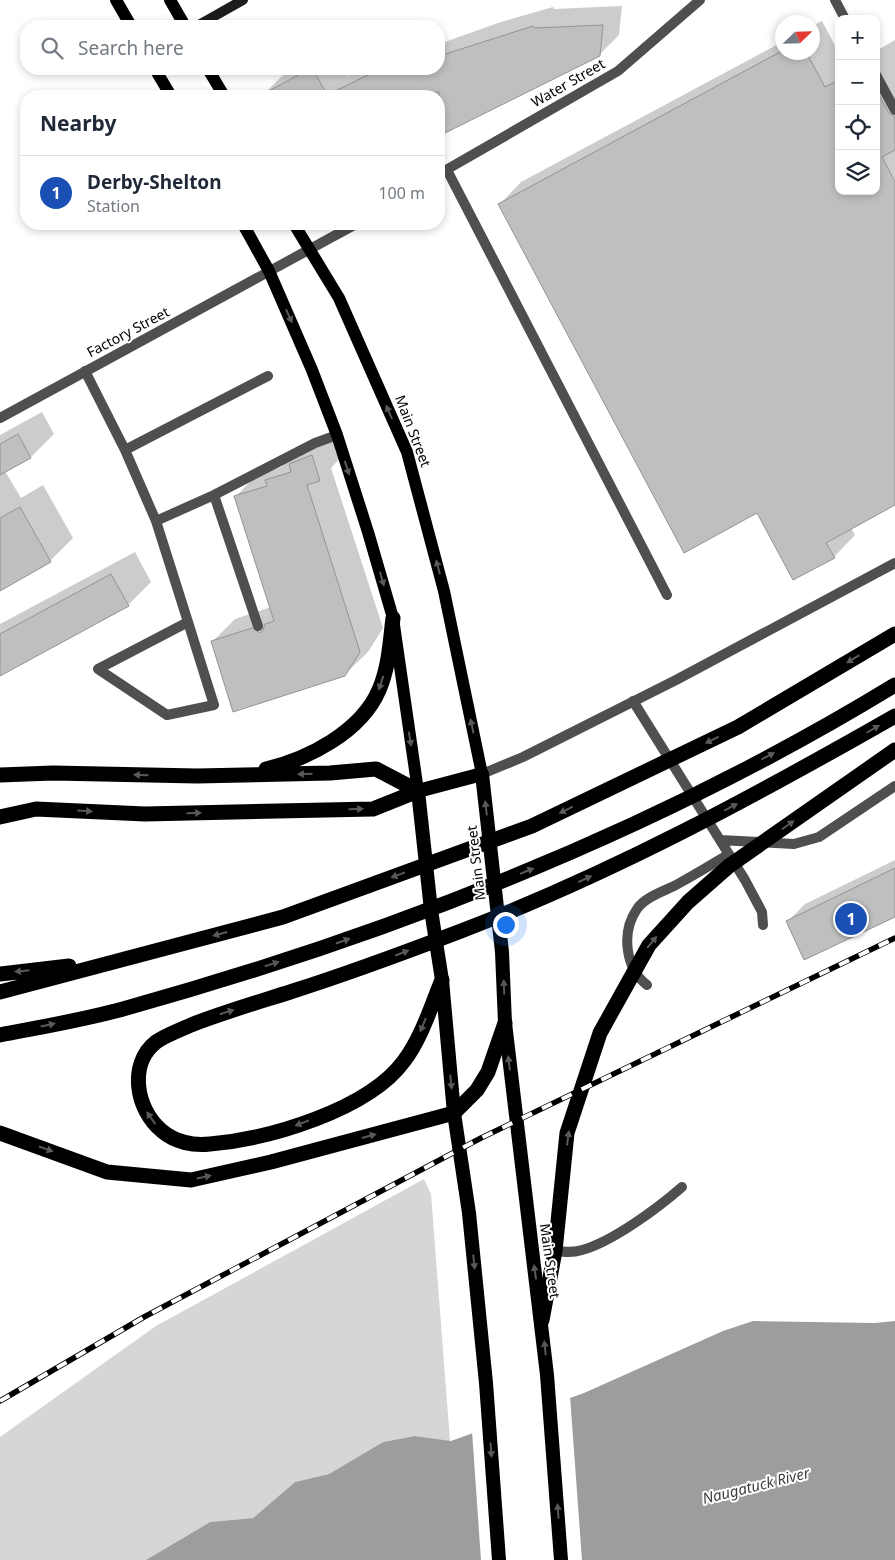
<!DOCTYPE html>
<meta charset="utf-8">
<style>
body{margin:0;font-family:"Noto Sans",sans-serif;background:#f6f6f7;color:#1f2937}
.controls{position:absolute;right:15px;top:15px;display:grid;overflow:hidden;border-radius:10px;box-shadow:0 2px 8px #0003}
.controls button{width:45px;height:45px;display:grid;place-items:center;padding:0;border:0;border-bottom:1px solid #e0e1e3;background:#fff;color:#1f2937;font:25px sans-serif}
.compass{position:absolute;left:775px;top:15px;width:45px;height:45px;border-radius:50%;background:#fff;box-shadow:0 2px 8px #0003;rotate:67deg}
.you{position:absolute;left:505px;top:924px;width:18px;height:18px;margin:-12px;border:4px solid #fff;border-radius:50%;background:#1a73e8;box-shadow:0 0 0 8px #1a73e833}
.badge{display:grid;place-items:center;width:32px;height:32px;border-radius:50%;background:#1a73e8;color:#fff;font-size:16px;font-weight:700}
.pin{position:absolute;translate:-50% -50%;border:2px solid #fff;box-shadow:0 1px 5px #0006}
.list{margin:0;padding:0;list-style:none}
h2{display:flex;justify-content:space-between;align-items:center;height:65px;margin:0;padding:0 20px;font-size:21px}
h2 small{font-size:16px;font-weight:400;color:#747a83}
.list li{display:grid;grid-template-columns:32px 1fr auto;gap:15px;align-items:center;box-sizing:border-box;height:75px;padding:0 20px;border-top:1px solid #e0e1e3}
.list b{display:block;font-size:19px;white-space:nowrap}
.list p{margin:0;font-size:16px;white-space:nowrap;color:#747a83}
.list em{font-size:16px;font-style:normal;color:#747a83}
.icon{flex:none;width:28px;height:28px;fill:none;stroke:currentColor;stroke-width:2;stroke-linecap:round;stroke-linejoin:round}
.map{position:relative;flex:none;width:895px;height:1560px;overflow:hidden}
.search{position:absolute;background:#fff;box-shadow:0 2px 8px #0003;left:20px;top:20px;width:425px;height:55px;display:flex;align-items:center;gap:12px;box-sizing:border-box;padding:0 18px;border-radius:20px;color:#747a83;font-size:19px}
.panel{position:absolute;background:#fff;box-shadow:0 2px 8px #0003;left:20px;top:90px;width:425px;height:140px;border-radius:20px}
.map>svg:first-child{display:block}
.green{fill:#d6d6d6}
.water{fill:#9d9d9d}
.pier{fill:#fff}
.shadow{fill:#0003}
.building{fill:#bfbfbf;stroke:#939393}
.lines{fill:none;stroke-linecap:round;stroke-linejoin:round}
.service{stroke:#4f4f4f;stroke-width:10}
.minor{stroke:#4f4f4f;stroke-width:10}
.secondary{stroke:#1c1c1c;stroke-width:10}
.primary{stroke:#000;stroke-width:12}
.trunk{stroke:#000;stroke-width:14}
.motorway{stroke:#000;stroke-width:15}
.rail-casing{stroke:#000;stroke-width:5.5}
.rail{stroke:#fff;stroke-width:4;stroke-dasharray:11;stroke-linecap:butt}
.oneway{fill:#595959}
.labels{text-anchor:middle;stroke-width:4;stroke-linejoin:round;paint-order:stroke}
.street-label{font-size:14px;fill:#000;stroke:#fff}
.water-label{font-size:15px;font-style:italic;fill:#3e3e3e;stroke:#fff}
</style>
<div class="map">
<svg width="895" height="1560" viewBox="0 0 895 1560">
<rect width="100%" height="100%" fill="#fff"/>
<!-- green -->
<path class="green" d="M424,1179L431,1194L450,1441L415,1436L383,1442L329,1474L295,1482L253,1518L210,1522L146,1560H0V1437L156,1326Z"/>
<!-- water -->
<path class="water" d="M753,1321L875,1323L895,1321V1560H146L210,1522L253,1518L295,1482L329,1474L383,1442L415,1436L451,1441L584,1393L723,1331Z"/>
<!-- pier -->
<path class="pier" d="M570,1396L582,1560H481L472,1431Z"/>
<!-- shadow -->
<path class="shadow" d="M622,6L619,35L599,55L441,133L445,140L439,145V96H262L282,76L295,69H343L347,76L362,69H439V44L501,22L553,7L554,9Z
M822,21L839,53V191H876V51L895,40V503L851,528L855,535L834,557L758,511L500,204L521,182L782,42V52H812V26Z
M42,412L54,434L31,457L5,471L21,498L43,485L73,538L50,561L0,590V435Z
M335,433L342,456L331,468L383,628L368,652L344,675L212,642L235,619L271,607L235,497L258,474L281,467L289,458Z
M135,552L151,582L128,605L0,674V624Z
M895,860V916L787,922L805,904Z"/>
<!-- building -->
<path class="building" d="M603,25L600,56L439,136V92L422,96H260L309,69H313L327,95L380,69H439V56L533,26L534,28Z
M780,52H806L825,87L839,80V191H876V90L889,113L895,117V150L882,157L895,182V505L826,543L835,558L793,580L757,513L684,553L498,204Z
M18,434L31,458L0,475V444Z
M312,455L320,481L307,485L360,652L345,676L233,712L211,641L252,628L260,633L263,630L265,624L274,621L234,496L267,486L265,480L291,472L289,464Z
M20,507L51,562L0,591V518Z
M111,574L129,606L0,676V634Z
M895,868V917L804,960L786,921Z"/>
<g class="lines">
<!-- service -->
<path class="service" d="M835,0L845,19
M876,75L895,110
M447,170L667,595
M85,371L125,450L156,521
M125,450L268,376
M214,495L258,626
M188,622L214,705L167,715L98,669L188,622L156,521L214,495L315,443L337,435
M633,701L745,880L762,912L763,925
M482,774L523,757L676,680L895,563
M720,840L794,844L819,837L895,786
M647,985C625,968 621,932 637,909C645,897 664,891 676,885C694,875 711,865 729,854
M555,1251C564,1252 572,1253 582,1250C612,1242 658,1208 682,1187"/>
<!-- minor -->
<path class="minor" d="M439,174L618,71L700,0
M0,418L356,224"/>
<!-- secondary -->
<path class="secondary" d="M197,26L243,0"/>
<!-- primary -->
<path class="primary" d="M116,0L131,26
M170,0L185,26
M155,69L171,96
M208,69L224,96
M243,224L269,271L312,370L337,435L368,532L393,618L418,791
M294,224L339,298L407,452L444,591L482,774"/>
<!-- trunk -->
<path class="trunk" d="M499,1560L486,1383L469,1213L454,1113L442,980L431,910L418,791L482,774L502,952L505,1023L547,1375L561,1560"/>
<!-- motorway -->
<path class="motorway" d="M266,769C308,759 361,732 379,690C389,667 390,642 393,618
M0,775L53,773L197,776L330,773L376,769L418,791
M0,817L36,809L145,814L373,809L418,791
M0,974L69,966
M442,980C431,1006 422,1037 404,1061C368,1110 269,1139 210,1144C193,1146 175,1142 162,1131C136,1110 128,1064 156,1042C166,1035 180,1030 191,1025C224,1012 259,1002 293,991C350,973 406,952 461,931C613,873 755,796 895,716
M0,992L283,917L532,826L738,727L895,634
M0,1035C41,1027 83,1020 123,1009C393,934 656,831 895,685
M0,1133L107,1172L191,1180L271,1162L454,1113L477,1090L488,1072L505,1023
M542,1320L555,1251L567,1133L600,1033L649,945L688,902L729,866L895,750"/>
<defs>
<path id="rail" d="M0,1401L144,1317L481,1138L895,938"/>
</defs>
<!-- rail casing -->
<use href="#rail" class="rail-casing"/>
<!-- rail -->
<use href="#rail" class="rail"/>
</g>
<!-- one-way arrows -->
<defs><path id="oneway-solid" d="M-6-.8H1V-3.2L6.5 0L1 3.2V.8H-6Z" transform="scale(1.25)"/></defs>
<g class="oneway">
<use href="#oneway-solid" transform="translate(289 316) rotate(66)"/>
<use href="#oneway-solid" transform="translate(389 412) rotate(-114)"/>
<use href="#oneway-solid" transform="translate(347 468) rotate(72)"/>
<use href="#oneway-solid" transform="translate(438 567) rotate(-105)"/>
<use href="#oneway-solid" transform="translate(382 579) rotate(74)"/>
<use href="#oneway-solid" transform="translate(853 659) rotate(149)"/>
<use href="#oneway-solid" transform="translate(381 683) rotate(108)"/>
<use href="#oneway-solid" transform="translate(472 726) rotate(-102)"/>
<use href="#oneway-solid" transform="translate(873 729) rotate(-30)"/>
<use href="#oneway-solid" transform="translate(410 739) rotate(81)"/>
<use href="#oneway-solid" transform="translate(712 740) rotate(154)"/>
<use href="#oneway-solid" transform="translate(768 756) rotate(-28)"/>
<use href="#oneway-solid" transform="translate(305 774) rotate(179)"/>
<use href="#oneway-solid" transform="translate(141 775) rotate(-179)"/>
<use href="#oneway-solid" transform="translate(731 807) rotate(-28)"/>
<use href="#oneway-solid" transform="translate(486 808) rotate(-97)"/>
<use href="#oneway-solid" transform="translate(356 809) rotate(-1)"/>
<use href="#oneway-solid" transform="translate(566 810) rotate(154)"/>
<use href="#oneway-solid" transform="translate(85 811) rotate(3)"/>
<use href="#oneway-solid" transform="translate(194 813) rotate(-1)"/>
<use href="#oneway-solid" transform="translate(788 825) rotate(-35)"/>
<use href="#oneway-solid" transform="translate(527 871) rotate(-22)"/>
<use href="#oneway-solid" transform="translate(398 875) rotate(160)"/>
<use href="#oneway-solid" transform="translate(585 879) rotate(-25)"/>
<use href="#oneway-solid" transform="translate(220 934) rotate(165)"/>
<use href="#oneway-solid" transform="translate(343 941) rotate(-19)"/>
<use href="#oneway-solid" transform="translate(652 942) rotate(-51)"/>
<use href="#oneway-solid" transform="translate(402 953) rotate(-21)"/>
<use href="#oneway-solid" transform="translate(272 964) rotate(-17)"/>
<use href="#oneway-solid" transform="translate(22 971) rotate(174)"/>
<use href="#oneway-solid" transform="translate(504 987) rotate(-92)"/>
<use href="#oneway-solid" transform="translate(227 1012) rotate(-18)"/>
<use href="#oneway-solid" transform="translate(48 1025) rotate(-12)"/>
<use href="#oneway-solid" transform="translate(423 1025) rotate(112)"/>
<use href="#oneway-solid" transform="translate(509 1063) rotate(-97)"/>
<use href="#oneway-solid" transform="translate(451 1082) rotate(84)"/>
<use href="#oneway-solid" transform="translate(151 1118) rotate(-125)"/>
<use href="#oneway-solid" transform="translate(302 1123) rotate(159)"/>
<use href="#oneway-solid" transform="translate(369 1136) rotate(-15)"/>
<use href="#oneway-solid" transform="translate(568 1138) rotate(-82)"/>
<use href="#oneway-solid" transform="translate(46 1149) rotate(19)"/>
<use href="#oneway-solid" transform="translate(204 1177) rotate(-12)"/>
<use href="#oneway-solid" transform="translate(474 1262) rotate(84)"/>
<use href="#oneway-solid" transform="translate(535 1272) rotate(-98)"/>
<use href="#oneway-solid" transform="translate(545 1348) rotate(-96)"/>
<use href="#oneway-solid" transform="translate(491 1450) rotate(86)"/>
<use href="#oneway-solid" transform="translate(558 1511) rotate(-94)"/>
</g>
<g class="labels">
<!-- street labels -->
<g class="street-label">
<text transform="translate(568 83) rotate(-30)" y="5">Water Street</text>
<text transform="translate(128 332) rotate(-28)" y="5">Factory Street</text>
<text transform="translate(413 431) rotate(69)" y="5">Main Street</text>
<text transform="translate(476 863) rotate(-97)" y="5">Main Street</text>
<text transform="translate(550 1261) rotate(82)" y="5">Main Street</text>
</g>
<!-- water labels -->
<g class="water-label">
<text transform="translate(756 1486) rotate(-14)" y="5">Naugatuck River</text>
</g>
</g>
</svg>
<div class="controls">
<button>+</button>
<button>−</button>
<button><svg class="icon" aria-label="locate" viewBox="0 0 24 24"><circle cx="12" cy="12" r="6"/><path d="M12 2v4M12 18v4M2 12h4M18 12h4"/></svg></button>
<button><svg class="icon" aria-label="layers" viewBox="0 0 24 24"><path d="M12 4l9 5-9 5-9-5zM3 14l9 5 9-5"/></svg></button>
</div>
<svg class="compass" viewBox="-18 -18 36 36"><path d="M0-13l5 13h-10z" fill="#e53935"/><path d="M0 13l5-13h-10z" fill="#747a83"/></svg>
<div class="you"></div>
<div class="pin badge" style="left:851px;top:919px;background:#1a4fb4">1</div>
<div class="search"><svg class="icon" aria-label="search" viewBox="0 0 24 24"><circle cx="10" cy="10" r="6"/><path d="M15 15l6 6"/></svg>Search here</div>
<section class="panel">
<h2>Nearby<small></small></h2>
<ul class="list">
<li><span class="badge" style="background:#1a4fb4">1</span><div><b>Derby-Shelton</b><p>Station</p></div><em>100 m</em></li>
</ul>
</section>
</div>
